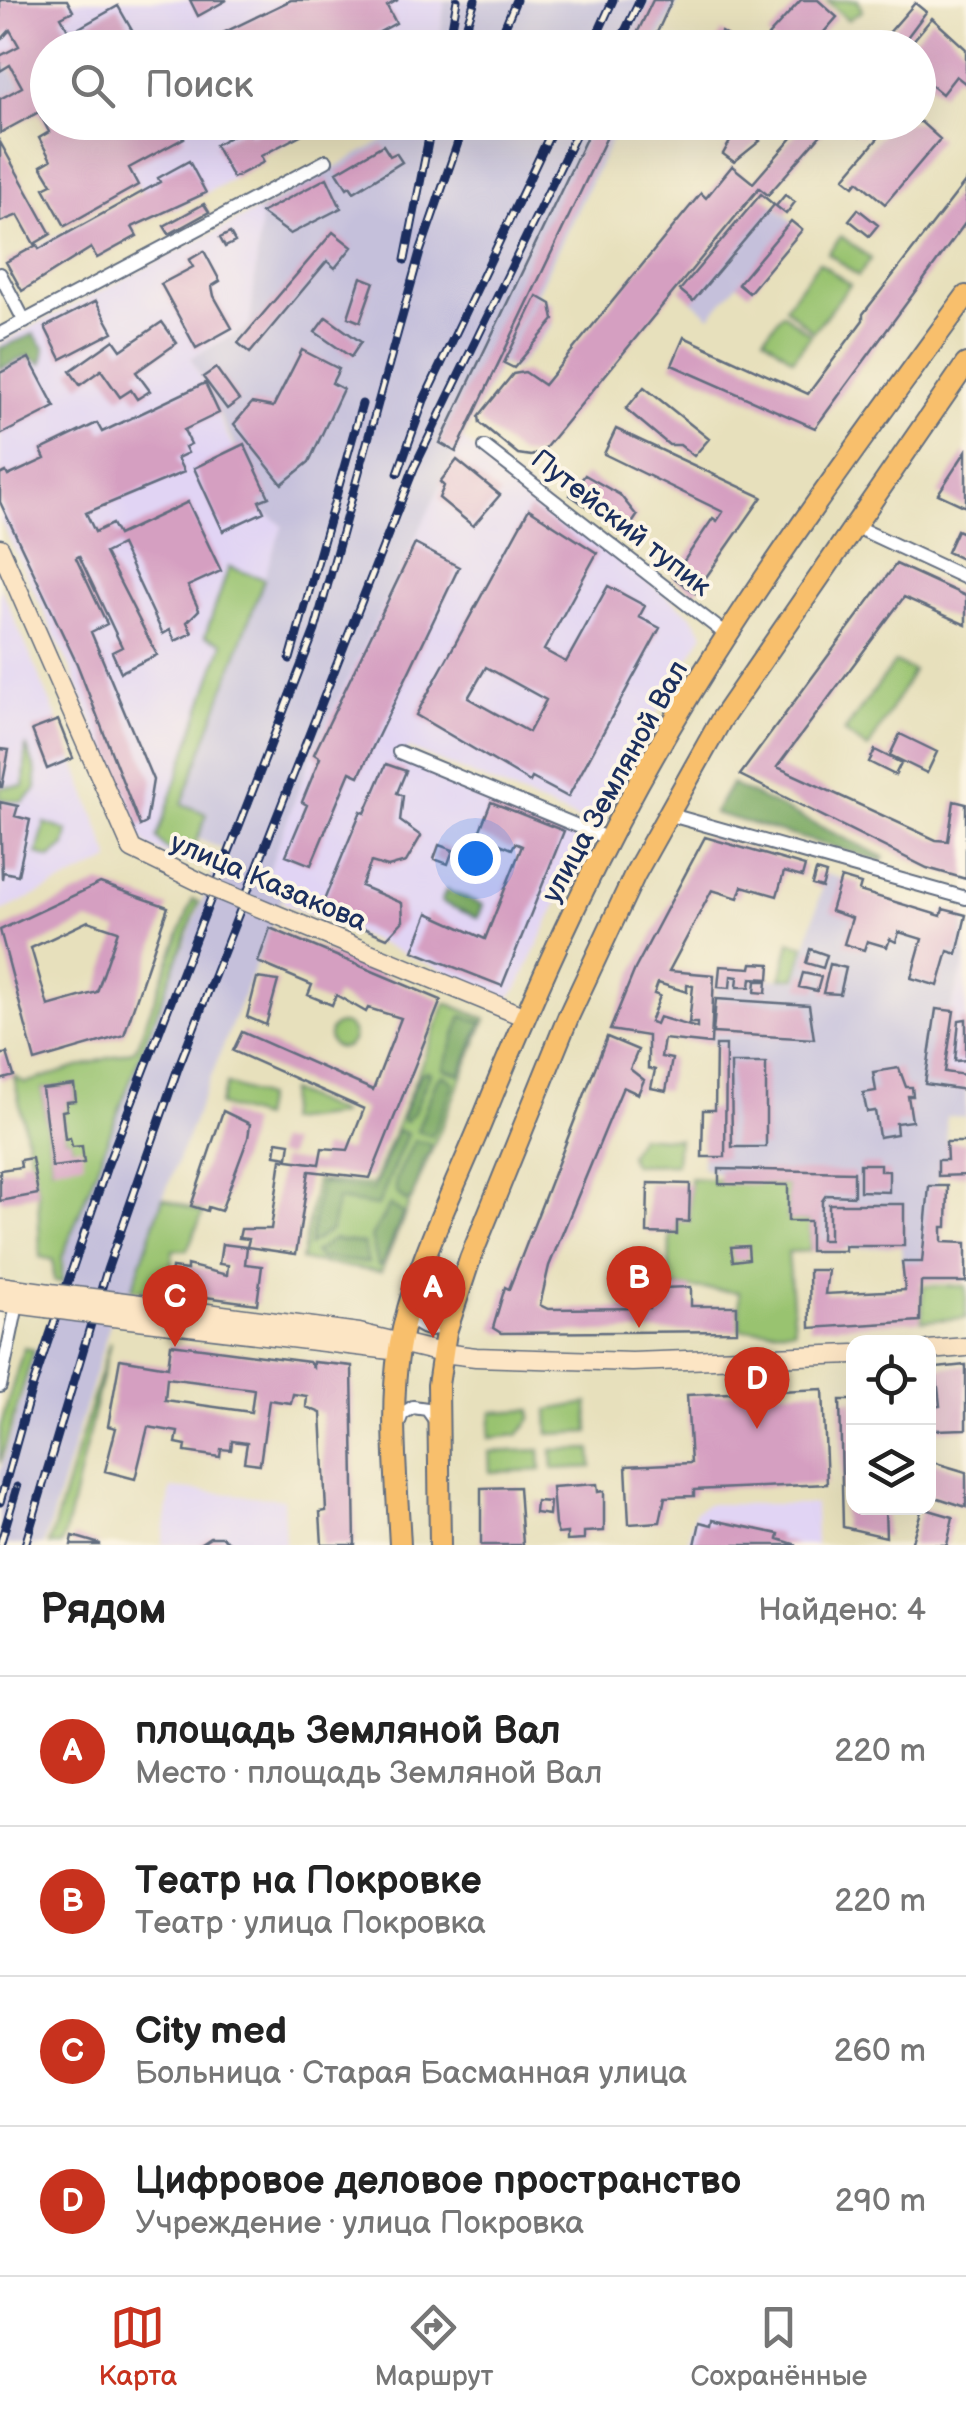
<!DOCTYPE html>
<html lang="ru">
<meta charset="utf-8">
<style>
body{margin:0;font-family:"Balsamiq Sans",sans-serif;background:#f6f6f6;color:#222}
.controls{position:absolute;right:30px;bottom:30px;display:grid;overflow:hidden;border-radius:20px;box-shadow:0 10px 40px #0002}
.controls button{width:90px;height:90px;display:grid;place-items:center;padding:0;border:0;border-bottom:2px solid #e0e0e0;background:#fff;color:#222;font:50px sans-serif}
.you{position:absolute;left:475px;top:858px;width:35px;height:35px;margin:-25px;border:8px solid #fff;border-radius:50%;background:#1a73e8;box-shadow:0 0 0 15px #1a73e833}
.badge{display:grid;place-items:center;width:65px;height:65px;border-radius:50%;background:#c8321e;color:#fff;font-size:32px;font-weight:700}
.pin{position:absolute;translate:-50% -82px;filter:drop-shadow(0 2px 5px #0008)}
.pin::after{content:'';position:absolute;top:52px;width:35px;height:30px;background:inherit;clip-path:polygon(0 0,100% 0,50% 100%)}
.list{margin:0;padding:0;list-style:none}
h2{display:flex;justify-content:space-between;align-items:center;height:130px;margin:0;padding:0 40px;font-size:42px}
h2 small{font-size:32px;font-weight:400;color:#767676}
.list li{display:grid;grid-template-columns:65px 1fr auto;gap:30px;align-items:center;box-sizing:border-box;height:150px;padding:0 40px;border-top:2px solid #e0e0e0}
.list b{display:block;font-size:38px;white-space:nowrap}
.list p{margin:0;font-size:32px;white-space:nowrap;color:#767676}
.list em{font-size:32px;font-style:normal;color:#767676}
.icon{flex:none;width:55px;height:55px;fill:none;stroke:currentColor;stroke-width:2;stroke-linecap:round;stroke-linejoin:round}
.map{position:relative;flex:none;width:966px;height:1545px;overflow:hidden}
.search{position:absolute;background:#fff;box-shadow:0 10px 40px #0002;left:30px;right:30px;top:30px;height:110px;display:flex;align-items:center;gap:25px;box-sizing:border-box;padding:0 35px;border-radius:55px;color:#767676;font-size:38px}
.sheet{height:730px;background:#fff}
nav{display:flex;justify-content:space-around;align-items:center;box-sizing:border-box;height:140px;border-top:2px solid #e0e0e0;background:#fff;font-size:28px;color:#767676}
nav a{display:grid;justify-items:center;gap:5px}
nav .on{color:#c8321e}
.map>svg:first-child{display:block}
.built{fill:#e1d4f4}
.industrial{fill:#c5c0db}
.green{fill:#99c370;stroke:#5a7967;stroke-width:2.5;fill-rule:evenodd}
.forest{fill:#7aa962;stroke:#4a6c60;stroke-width:2.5}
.building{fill:#d59fc1;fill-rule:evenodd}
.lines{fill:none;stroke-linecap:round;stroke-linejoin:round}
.street-casing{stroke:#626d7f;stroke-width:16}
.secondary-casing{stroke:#626d7f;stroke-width:21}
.primary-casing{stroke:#626d7f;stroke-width:24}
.street{stroke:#fff;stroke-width:12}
.secondary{stroke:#fce5c4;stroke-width:18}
.primary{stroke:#f8bf6c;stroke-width:20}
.rail-casing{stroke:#1b2f5e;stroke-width:9}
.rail{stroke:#fcf5e5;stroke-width:5;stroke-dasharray:15;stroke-linecap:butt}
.secondary-bridge-casing{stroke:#626d7f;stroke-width:21;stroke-linecap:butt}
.secondary-bridge{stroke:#fce5c4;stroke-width:18}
.labels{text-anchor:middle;stroke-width:8;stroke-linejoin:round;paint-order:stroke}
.street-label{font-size:28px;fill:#1b2f5e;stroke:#fcf5e5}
</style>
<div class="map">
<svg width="966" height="1545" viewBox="0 0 966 1545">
<rect width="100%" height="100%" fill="#fcf5e5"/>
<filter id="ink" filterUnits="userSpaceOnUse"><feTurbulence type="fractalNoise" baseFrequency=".01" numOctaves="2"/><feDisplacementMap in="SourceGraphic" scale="20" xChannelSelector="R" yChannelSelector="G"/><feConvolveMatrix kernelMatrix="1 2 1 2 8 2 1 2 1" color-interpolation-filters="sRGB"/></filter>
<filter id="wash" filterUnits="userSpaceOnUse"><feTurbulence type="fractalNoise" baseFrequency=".0048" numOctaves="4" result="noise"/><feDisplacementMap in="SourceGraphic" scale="40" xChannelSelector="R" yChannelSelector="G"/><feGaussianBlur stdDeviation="2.25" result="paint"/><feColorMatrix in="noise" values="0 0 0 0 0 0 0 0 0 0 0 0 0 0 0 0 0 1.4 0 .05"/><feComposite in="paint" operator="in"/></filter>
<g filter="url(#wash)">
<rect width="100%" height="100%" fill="#e7e0bc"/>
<!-- built -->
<path class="built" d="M0,0H445L439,47L48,48L7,67L0,53V41L8,37L0,22Z
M104,123H325L262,156L264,162L175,210L172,205L133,227L137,236L97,258L91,248L22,291L6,262L142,192Z
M256,211L261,218L250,326L191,358L264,512L283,525L182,804L207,814L188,864L147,846L136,832L70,667L0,520V343Z
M462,439L690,614L704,633L593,822H584L408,748L403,759L583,838L582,850L518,988L507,1000L480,992L469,981L283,903L284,893L264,883L311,755Z
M0,585L58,720L32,731L47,768L73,758L111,860L0,912Z
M966,959V1075L945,1072L950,1011Z
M171,1488L283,1499L285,1545H162Z
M707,1504H815L816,1545H687L695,1511Z"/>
<!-- industrial -->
<path class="industrial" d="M445,0H679L656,47L439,48Z
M0,53L22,87L0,99Z
M415,123H620L536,294L552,303V326L514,370L500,363L311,755L264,883L284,893L163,1198L132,1289L120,1290L44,1545H0V1472L36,1350L51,1330L64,1282V1258L104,1144L223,849L198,839L206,814L181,805L283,525L264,512L223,531L194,468L236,448L191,358L250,326L261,218L256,211Z
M761,194L802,230L749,293L738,284L710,316L680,290Z
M816,871L861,884L859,892L940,916L943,909L966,915V959L950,1010L945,1071L966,1075V1117L946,1116L947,1160H938V1186L929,1187L922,1262H902L901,1246L810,1251V1221H788L719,1184V1174L702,1167L703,1110L715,1109L716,1046L712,1041L717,975L797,980L822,888L812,885Z"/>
<!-- green -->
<path class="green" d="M858,0L862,11L848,20L827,1Z
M841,236L871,259L858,276L828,253Z
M819,262L850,285L813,332L785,307Z
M783,313L811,335L793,359L764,337Z
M229,567L264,579L182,804L207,814L190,858L166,849L157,838L223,643L205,636Z
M895,662L913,671L868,749L844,732Z
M26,745L36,772V789L23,802L0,799V787L24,786Z
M45,823L68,831L65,846L50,858L37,854Z
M193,899L199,902L62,1258V1282L54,1281L53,1260L40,1257L38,1194L14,1076L25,1083L135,1050ZM74,1085L76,1101L66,1102L62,1111L65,1139H70L72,1147L52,1167L42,1089Z
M790,942L805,946L796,978H781Z
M446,1003L486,1019L381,1272L301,1260L316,1180L373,1185Z
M329 1036a12 12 0 1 1 24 0a12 12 0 1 1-24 0Z
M227,1084L265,1097L261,1118L219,1105Z
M289,1091L340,1113L339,1115L286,1121Z
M639,1136L678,1139L676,1164L633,1165L629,1155Z
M690,1178L788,1185V1220L810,1221V1251L788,1252L794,1329L740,1330L739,1292L669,1286L670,1234L677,1233V1221H689Z
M163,1198L203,1213L187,1250H173L169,1292L132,1289Z
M923,1286H966V1318L922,1321Z
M110,1342L67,1527L61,1545H49Z
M24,1347L34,1350L0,1463V1428Z
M588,1403L589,1432L549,1434L548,1410Z
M531,1410V1419L518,1435L489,1438L492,1412Z
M591,1449L592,1467L553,1469L552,1450Z
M540,1450L541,1470L490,1472L489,1452Z"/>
<!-- forest -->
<path class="forest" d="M34,334L45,349L42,364L27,356L0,369V348Z
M731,784L884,857L882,861L714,813Z
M446,890L483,905L478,918L441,902Z
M462,1016L482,1022L460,1074L443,1069Z
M427,1071L430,1073L414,1112L405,1122L402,1118L420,1074Z
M443,1075L454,1083L432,1136L417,1131L437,1079Z
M397,1130L407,1134L378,1206L337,1200L331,1230L309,1245L320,1183L373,1190Z
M414,1141L429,1143L432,1149L423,1161L412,1199L405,1201L396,1192V1179Z
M390,1205L403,1213L383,1264L378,1266L371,1237Z
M333,1239L364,1244L368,1263L319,1258L314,1253Z"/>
<g id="blocks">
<!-- building -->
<path class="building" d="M0,0H67L73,11L61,17L70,33L118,6L142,48H48V122H175L184,138L129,168L138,185L65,226L44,188L52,184L41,166L51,160L39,138L49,132L39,112L0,133V99L22,87L10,65L0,71V56L19,46L10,30L0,41Z
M190,0H227L198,16Z
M291,0H398L387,6L396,23L350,48H204L202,43Z
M653,0H672L650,48H630Z
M801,0H818L837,17L810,48H781L768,36Z
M915,3L926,12L899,48H887L881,42Z
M932,18L966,49V84L956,76L942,94L919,75V48H907Z
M721,32L729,36L725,46L717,42Z
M274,122H325L261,156L264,162L233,178L215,145L246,128L250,135Z
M594,122H614L456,452L440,443Z
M741,122H769L756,137L760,141L734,162L723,154Z
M806,122H832L768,195L759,188L542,452L531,456L518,454L480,423L479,416L513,374L525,372L544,385L701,193L706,198L732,166L753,183Z
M844,122H873L860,137Z
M892,122H921L940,139L885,204L858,181L854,186L844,178Z
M0,142L51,234L34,244L18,215L0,222Z
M383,145L390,156L396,153L402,162L354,192L350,186L347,188L337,172Z
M189,161L206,193L132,227L137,236L97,258L91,248L22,291L6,262L37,245L39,249L160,182L158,178Z
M327,178L341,208L290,234L261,213Z
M966,181V222L815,428L672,365L684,337L808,394L863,320V314Z
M761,194L774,205L693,301L680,290Z
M785,195L795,202L786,214L776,206Z
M204,204L209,212L169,234L164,226Z
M858,209L878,225L869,236L849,220Z
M791,221L802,230L749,293L738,284Z
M333,232L352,247L335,268L327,261L250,353L238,343Z
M230,233L235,242L225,247L220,238Z
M204,251L220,281L212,286L214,296L232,328L196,348L161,284L193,267L189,260Z
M361,277L374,282L360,322L348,317Z
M537,296L551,304L554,320L514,368L504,363Z
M96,301L113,332L61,359L45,327Z
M326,317L361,342L351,357L315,332Z
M162,322L177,343L136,372L150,391L137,399L131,390L120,397L101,370L80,385L70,371L114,340L121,350Z
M302,350L339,369L332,383L343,389L309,462L282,484L234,424L252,403L273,407Z
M29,358L55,407L0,435V373Z
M216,368L239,400L227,409L203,377Z
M205,383L219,413L184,430L191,444L185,447L188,453L177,458L184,472L86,513L95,532L112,524L118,535L188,502L221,571L188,586L199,610L187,622L192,633L175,641L170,630L163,634L121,545L105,553L157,655L121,672L112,652L122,647L79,556L76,558L107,624L91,632L153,780L146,823L140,826L77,664L0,502V475L6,472L8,476L45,459L41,450L97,423L102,432Z
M644,387L709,439L694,456L680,445H669L626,409Z
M616,429L762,497L695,593L673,577L713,518L717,521L723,512L604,454Z
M244,444L269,497L259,501L264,512L223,531L194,468Z
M966,451V507L938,494Z
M457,460L500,495L473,526L439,498L444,486L440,482Z
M585,475L620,495L637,516L625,534L570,495Z
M529,509L597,553L544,650L566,662L608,586L645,606L639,617L660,628L568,797L532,778L530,782L416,715ZM486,667L546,700L529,732L468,698Z
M957,530L966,534V561L947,552Z
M415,544L459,567L359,776L350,772L311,865L286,855L307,805L302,802L320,758L314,754Z
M896,564L966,596V625L904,597L777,767L936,840L948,841L954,801L966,804V879L927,868L740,775Z
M58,720L73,758L47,769L32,730Z
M900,734L937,752L927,773L890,755Z
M0,749L9,750L2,787H0Z
M875,750L901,763L895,775L869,762Z
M386,764L406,771L397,793L403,796L400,821L421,836L406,862L388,867L371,862L361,886L402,903L403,921L387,938L320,910L361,811L365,813Z
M0,802L18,806L15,816L30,820L18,875L3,872L2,879Z
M491,802L564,831L502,986L413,951L428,913L485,939L522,846L515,843L512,849L478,835Z
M705,837L805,866L802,877L784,872L777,896L742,886L738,898L712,890L669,971L714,975L711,1044L664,1039L661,1057L672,1059L666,1091L651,1088L655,1070L648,1068V1036L610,1030L635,969ZM658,983L687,992V985L693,986L689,1023H697V1028L659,1017L656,1024L650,1022L660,996L654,994Z
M439,845L453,850L448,864L434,859Z
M816,871L826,874L822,888L812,885Z
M841,878L861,884L859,891L941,916L943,909L966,915L957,954L948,951L938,986L911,978L922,939L899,932L896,942L890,939L887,947L867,941L864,950L844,944L852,918L831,911Z
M100,883L168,907L124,1035L35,1061L0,930ZM88,921L118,931L97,992L48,1006L31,948Z
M270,928L441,1000L370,1178L309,1171L296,1254L247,1247L249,1239L239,1238L241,1229H271L281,1159L319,1164L322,1148L348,1150L364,1109L233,1051L242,1032L373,1090L401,1018L368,1008L366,1012L336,995L332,1005L308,995L312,985L258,962Z
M810,949L827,955L823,968L806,963Z
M752,963L770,964L769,979L751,978L750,987H737L738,977L731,976L730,988L718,987L720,966L751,968Z
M830,964L846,968L840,994L823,993Z
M803,973L821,977L817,991L799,987Z
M257,978L278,981L266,1025L247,1017Z
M756,981H767L766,993L755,992Z
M716,999L809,1005L814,1039L713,1033Z
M936,1009L954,1011L945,1072L966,1075V1090L925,1084Z
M966,1019V1060L955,1061L959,1020Z
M607,1037L638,1050L630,1069L644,1080L638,1094L623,1087L549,1266L540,1305L548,1309L650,1308V1300H625V1289L691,1287V1306H737V1331L501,1333L493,1328L505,1287L509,1289Z
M716,1045H726L725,1157H702L703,1110H715Z
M7,1053L14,1076L0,1080V1055Z
M731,1063H766V1147H732Z
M899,1068L906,1087H912L913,1096H908L912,1121L896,1123L897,1134L879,1137L875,1111L867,1112L863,1093L876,1091L873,1072Z
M74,1085L76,1101L66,1102L67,1110L62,1111L65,1139L70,1138L72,1147L82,1146L84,1163L52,1167L42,1089Z
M223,1111L250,1124L248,1138L221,1211L208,1207L207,1211L191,1206Z
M277,1141L290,1143L288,1157L275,1155Z
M946,1142H966V1175L938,1176V1160H947Z
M32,1158L38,1194L0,1201V1170L21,1167L20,1160Z
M860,1164H880V1171H889V1192L860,1191Z
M719,1169L854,1172V1196L826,1195L822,1201L821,1240H829V1204H904V1246H845V1251H810V1221H788V1185L719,1184Z
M648,1183L690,1184L689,1222L677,1221V1234L647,1233Z
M929,1186H948L947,1227H942V1242L966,1243V1282H921L920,1321L810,1328L809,1270H828L825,1294L905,1290L902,1262H922Z
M222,1244L247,1247L245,1264L262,1266L257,1304L169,1292L172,1268L187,1270V1265L227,1275L228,1265L219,1264Z
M748,1246L749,1259L733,1261L731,1247Z
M171,1344L309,1362L313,1367V1362L352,1366L355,1545H322L320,1512L326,1511L321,1413L306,1407L307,1396L293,1394L291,1403L269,1400L260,1464L244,1462L247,1443L232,1441L231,1450L221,1449L220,1457L185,1452L186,1445L176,1443L178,1432L148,1427L135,1479L105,1471L116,1428L108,1426L120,1359L168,1367ZM167,1378L254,1389L251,1412L165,1400Z
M966,1365V1429L935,1430L932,1407L940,1406L936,1368Z
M823,1389L827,1484L694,1490V1496L665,1497L660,1522L629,1524L626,1466L691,1463L687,1395Z
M840,1400H854V1508H885L886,1537L843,1527Z
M929,1461L966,1472V1507L929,1495Z
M597,1484L598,1492L604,1491V1531L584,1532V1540L567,1541V1533L558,1534L555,1525L552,1487Z
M519,1487L523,1545H481V1488Z
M536,1501L550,1502L549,1515L535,1513Z
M922,1508L953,1517L947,1545H911Z
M713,1520L779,1534L778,1539L797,1545H695L700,1522L712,1525Z
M73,1536L100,1544V1545H71Z
M222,1537L234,1545H198L210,1537Z"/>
</g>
</g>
<g filter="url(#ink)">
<use href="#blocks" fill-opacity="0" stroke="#626d7f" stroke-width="2.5"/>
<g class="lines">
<defs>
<path id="street" d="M0,274L25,322
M0,334L326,161
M485,447L728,636
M852,525L966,578
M399,752L609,839
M667,814L966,898
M411,1306L415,1322C426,1332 438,1331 448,1320
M0,1386L18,1300
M397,1427L402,1414L413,1407L427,1409L437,1423"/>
<path id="secondary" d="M0,548L132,849L208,886
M275,914L525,1017
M0,1286L50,1293
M117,1301L359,1333L442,1353L476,1357L632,1362L854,1354
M0,1302L46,1308
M113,1317L399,1351
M928,1350L966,1347"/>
<path id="primary" d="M400,1545C397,1482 389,1411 399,1349C412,1271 452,1194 482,1121C541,974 607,829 690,694C774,557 871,426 966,296
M440,1545L438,1385L446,1332L470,1259L569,1015L635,874L721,720L966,364"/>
</defs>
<!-- street casing -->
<use href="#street" class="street-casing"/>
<!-- secondary casing -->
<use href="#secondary" class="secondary-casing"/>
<!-- primary casing -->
<use href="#primary" class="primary-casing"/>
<!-- street -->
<use href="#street" class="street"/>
<!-- secondary -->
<use href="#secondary" class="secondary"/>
<!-- primary -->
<use href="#primary" class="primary"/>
<defs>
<path id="rail" d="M449,44L457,0
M459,48L475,0
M496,48L516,0
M591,48L613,0
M617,48L640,0
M405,260L432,122
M398,473L424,400L556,122
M290,659L362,404
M0,1502L30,1394L107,1166L315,630L420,252L465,122
M0,1545L17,1487
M25,1545L107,1270L178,1068L414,468L582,122"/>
</defs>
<!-- rail casing -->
<use href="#rail" class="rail-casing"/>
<!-- rail -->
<use href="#rail" class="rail"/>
<defs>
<path id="secondary-bridge" d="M208,886L275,914
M50,1293L117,1301
M46,1308L113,1317"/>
</defs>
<!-- secondary-bridge casing -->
<use href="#secondary-bridge" class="secondary-bridge-casing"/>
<!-- secondary-bridge -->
<use href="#secondary-bridge" class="secondary-bridge"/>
</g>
</g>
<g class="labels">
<!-- street labels -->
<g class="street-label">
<text transform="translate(622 522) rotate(38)" y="10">Путейский тупик</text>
<text transform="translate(614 781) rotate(-61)" y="10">улица Земляной Вал</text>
<text transform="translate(269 881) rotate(23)" y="10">улица Казакова</text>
</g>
</g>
</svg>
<div class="controls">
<button><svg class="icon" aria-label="locate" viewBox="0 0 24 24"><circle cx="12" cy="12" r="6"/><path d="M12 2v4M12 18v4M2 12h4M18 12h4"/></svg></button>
<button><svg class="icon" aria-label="layers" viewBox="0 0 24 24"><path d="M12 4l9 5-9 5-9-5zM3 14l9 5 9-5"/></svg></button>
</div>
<div class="you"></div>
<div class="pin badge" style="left:433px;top:1338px">A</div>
<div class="pin badge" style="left:639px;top:1328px">B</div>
<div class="pin badge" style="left:175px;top:1347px">C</div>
<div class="pin badge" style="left:757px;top:1429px">D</div>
<div class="search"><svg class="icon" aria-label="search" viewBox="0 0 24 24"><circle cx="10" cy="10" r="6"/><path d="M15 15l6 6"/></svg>Поиск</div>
</div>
<section class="sheet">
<h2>Рядом<small>Найдено: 4</small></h2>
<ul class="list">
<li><span class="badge">A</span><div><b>площадь Земляной Вал</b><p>Место · площадь Земляной Вал</p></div><em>220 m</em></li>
<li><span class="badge">B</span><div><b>Театр на Покровке</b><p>Театр · улица Покровка</p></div><em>220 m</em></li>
<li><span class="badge">C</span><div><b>City med</b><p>Больница · Старая Басманная улица</p></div><em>260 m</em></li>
<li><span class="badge">D</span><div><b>Цифровое деловое пространство</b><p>Учреждение · улица Покровка</p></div><em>290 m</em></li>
</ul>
</section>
<nav>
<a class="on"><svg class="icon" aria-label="map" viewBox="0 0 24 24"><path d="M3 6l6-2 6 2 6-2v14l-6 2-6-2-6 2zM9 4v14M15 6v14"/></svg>Карта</a>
<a><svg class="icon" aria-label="directions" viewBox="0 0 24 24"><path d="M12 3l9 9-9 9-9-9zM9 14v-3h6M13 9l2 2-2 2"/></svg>Маршрут</a>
<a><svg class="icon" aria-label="saved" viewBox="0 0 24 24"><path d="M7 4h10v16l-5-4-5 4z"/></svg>Сохранённые</a>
</nav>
